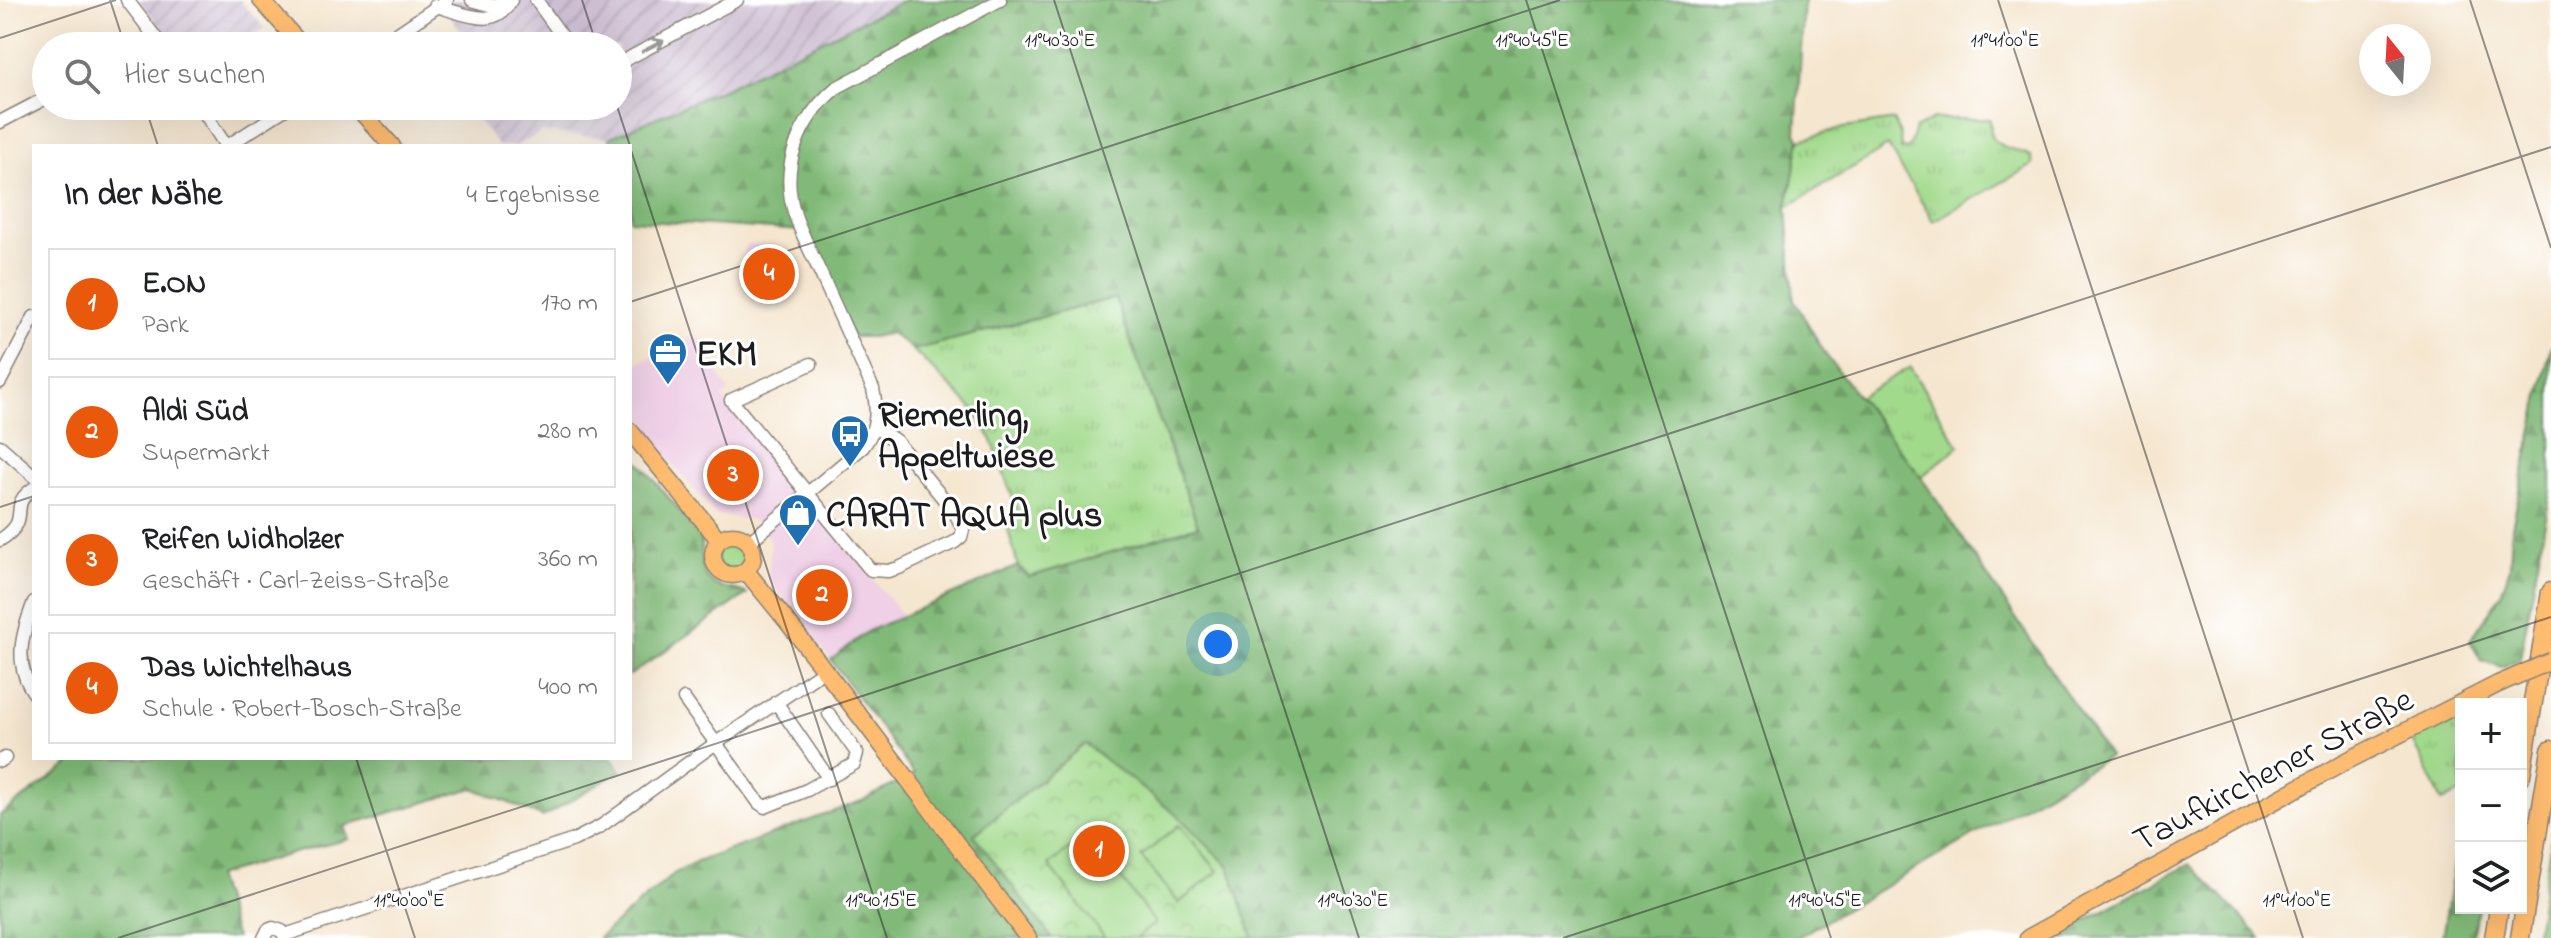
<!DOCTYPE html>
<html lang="de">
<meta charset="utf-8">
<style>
body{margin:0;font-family:"Indie Flower",sans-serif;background:#f6f6f6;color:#202124}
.controls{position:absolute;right:24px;bottom:24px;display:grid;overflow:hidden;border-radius:0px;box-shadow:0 8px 32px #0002}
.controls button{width:72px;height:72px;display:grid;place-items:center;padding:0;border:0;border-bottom:2px solid #e0e0e0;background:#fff;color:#202124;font:40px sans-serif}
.compass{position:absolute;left:2359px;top:24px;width:72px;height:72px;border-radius:50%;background:#fff;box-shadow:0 8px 32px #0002;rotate:342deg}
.you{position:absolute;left:1218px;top:644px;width:28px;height:28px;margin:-20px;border:6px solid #fff;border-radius:50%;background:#1a73e8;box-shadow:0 0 0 12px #1a73e833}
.badge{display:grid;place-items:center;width:52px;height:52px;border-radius:50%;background:#ea580c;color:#fff;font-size:26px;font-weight:700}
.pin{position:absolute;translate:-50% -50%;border:4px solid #fff;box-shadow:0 2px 8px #0006}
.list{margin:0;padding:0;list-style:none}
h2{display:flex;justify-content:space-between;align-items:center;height:104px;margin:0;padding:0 32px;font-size:34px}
h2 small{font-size:26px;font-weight:400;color:#757577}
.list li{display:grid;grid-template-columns:52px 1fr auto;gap:24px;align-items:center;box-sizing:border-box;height:112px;margin:0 16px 16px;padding:0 16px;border:2px solid #e0e0e0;border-radius:0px}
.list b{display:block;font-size:30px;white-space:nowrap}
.list p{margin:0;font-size:26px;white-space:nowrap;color:#757577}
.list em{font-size:26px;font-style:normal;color:#757577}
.icon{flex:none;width:44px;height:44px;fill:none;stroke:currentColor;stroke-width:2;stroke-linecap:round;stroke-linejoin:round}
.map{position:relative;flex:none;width:2551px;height:938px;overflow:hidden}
.search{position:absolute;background:#fff;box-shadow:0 8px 32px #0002;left:32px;top:32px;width:600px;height:88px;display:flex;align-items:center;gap:20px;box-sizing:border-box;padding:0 28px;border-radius:44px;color:#757577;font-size:30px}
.panel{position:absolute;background:#fff;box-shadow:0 8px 32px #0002;left:32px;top:144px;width:600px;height:616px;border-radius:0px}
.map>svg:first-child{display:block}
.built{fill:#efd0e6}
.industrial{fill:url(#industrial-furrows)}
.grass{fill:url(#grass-tufts);stroke:#5f7b54;stroke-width:2}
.forest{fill:url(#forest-firs);stroke:#4e6b4a;stroke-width:2}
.park{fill:url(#park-crowns);stroke:#5f7b54;stroke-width:2}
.pitch{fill:#a2da8c;stroke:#5f7b54;stroke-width:2}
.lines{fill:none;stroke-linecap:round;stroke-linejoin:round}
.minor-casing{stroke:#888176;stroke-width:15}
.major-casing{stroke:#888176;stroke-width:19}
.highway-casing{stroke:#888176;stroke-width:21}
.minor{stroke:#fff;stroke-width:12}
.major{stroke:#febc70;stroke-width:16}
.highway{stroke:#febc70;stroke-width:18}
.major-bridge-casing{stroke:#888176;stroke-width:19;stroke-linecap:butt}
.major-bridge{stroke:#febc70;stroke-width:16}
.oneway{stroke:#999}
.ticks{fill:none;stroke:#1c1c1c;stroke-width:2;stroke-opacity:0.45}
.labels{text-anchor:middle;stroke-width:6;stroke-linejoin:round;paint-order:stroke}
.poi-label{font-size:36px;font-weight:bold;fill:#1c1c1c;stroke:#fff;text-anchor:start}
.street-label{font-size:36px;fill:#1c1c1c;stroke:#fff}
.ticks-label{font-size:20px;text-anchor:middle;fill:#1c1c1c;stroke:#fff;stroke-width:6;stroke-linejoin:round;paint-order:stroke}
</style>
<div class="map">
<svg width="2551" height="938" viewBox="0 0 2551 938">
<defs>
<pattern id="industrial-furrows" width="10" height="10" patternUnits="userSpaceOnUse" patternTransform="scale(2)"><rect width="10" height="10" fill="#cdbed2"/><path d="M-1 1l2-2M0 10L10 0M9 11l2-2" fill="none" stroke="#afa3b4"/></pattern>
<pattern id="grass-tufts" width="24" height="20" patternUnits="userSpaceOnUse" patternTransform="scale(2)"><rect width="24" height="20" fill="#a2da8c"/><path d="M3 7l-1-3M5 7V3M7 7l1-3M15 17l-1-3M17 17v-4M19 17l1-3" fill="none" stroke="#8bba78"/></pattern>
<pattern id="forest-firs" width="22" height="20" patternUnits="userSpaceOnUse" patternTransform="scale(2)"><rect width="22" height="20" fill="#81ba78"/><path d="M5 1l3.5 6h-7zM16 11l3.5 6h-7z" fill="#6f9f67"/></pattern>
<pattern id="park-crowns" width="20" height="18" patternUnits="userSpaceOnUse" patternTransform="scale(2)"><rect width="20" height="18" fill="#a2da8c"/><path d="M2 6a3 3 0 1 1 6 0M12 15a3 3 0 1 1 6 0" fill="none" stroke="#8bba78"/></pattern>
</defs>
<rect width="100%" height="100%" fill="#fff"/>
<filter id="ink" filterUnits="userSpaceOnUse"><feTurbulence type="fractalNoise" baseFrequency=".0125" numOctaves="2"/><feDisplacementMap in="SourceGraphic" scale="16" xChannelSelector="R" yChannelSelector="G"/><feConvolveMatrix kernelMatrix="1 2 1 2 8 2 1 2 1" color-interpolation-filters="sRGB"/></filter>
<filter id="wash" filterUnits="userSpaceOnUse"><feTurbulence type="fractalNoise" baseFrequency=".006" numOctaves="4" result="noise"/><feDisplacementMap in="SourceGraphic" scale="32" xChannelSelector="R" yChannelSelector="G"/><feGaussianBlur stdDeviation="1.8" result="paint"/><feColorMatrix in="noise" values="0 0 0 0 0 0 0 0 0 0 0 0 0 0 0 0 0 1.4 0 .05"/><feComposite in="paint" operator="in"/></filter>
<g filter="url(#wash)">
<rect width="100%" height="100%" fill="#f5e6cf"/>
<!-- built -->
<path class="built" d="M747,244L775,246L781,258L792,253L796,261L780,268L786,282L765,291L743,253Z
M697,335L729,392L721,397L903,616L868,631L831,660L768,578L771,541L755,520L716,515L630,414V367Z"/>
<!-- industrial -->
<path class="industrial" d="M139,0H240L265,28L234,46H174Z
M437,0H905L727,87L609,138L542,132L516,146H498L468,106H618V46H473Z"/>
<!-- grass -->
<path class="grass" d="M1933,119H1990L1991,137C2006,151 2014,148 2031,156L2033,165L1933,221L1888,146L1787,207L1800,140L1838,129L1894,120L1900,134L1901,148L1908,149L1915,129Z
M1115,298L1198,526L1029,577L1018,566L1007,526L1019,516L992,440L972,408L913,350Z
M1910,367L1959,446L1921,477L1859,397Z
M717 556a15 15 0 1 1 30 0a15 15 0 1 1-30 0Z
M2461,715V793L2442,801L2412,738Z"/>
<!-- forest -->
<path class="forest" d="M905,0H1804L1796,133L1800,140L1787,207L1794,300L1826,355L1921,477L2109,757L1796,938H1253L1229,867L1179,817L1085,744L974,835L1052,938H598L675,873L697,862L864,800L914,774L831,660L868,631L1018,566L1029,577L1198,526L1115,298L913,350L891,333L872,337H852L805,231L630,220V146H611L609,138L727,87Z
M2551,345V490L2520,659L2501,667L2481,660L2470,641L2501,594L2510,567L2512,527Z
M630,451L699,534C707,554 692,576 721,587C730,590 738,588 747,594L630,675Z
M78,758H611L621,771L543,817L473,788L345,826L349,839L297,852L216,876L236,938H0V815Z
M2461,824V908H2478L2472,938H2442Z
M2551,838V938H2535Z
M2190,864L2261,938H2052Z"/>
<!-- park -->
<path class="park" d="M1085,744L1179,817L1229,867L1253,938H1052L974,835Z"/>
<!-- pitch -->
<path class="pitch" d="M1179,825L1218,871L1179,903L1141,857Z
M1088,835L1155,923L1136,938H1105L1049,865Z"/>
</g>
<g filter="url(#ink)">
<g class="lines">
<defs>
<path id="minor" d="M127,0L162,46
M472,0L493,6L509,0
M536,0L569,46
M435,6C462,12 495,32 511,0
M379,46L447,0
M618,64L737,0
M200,106L226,146
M0,122L46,98
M227,146L290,106
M811,364L731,400L868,567L871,570L888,571L899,568L955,542L961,537L963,530L956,514L896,441L875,427
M0,382L34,317
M0,446L34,476
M0,540C35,518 5,507 34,488
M749,542L863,447C877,428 878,412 873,389C857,354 841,318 825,283C815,260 803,238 795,215C779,167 799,119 836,88L1000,0
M34,602C22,633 13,664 34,693
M684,699L759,803L765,807L807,790L854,764L857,753L829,714
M776,702L829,779
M0,761L5,758
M285,935L574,840L601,826L716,743L825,670
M264,938L268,930L273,928L282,931L285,938"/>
<path id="major" d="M261,0L302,46
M356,106L392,146
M630,431L719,540
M713 555a20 20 0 1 1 40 0a20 20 0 1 1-40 0Z
M746,571L786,620L869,728L1028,938
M2028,938L2343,763L2498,684"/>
<path id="highway" d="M2521,775L2551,592
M2494,938L2499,908
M2520,938L2551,750"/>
</defs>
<!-- minor casing -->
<use href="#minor" class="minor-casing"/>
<!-- major casing -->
<use href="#major" class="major-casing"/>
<!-- highway casing -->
<use href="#highway" class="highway-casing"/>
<!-- minor -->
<use href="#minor" class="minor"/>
<!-- major -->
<use href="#major" class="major"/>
<!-- highway -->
<use href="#highway" class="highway"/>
<defs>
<path id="major-bridge" d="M2498,684L2551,661"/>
</defs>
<!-- major-bridge casing -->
<use href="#major-bridge" class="major-bridge-casing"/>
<!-- major-bridge -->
<use href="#major-bridge" class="major-bridge"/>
</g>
<!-- one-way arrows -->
<defs><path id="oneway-shaft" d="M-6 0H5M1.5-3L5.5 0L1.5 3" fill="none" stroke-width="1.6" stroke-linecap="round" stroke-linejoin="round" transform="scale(2)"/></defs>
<use class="oneway" href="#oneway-shaft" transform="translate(653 46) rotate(-27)"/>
</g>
<!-- ticks -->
<path class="ticks" d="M110,0L125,46M582,0L597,46M1054,0L1359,938M1526,0L1831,938M1998,0L2303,938M2470,0L2551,248M0,38L116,0M145,106L158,146M617,106L630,146M630,147L887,938M630,302L1560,0M0,507L34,496M356,758L415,938M118,938L2551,147M1563,938L2551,617"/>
<!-- icons -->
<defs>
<symbol id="office-pin" viewBox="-11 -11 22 30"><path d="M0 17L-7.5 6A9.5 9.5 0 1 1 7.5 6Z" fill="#1f6fb2" stroke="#fff"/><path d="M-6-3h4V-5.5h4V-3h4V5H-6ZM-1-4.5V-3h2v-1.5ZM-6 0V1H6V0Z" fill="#fff"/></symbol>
<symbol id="bus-pin" viewBox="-11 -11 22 30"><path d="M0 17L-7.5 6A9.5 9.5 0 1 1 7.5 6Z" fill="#1f6fb2" stroke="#fff"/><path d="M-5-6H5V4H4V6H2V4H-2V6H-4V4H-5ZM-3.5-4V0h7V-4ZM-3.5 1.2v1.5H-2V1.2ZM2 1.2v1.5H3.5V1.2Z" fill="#fff"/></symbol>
<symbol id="shop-pin" viewBox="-11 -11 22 30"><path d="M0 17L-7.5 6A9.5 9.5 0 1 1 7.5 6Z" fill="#1f6fb2" stroke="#fff"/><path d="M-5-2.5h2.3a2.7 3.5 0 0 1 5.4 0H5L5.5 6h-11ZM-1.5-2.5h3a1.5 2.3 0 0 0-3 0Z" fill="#fff"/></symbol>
</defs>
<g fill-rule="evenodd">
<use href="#office-pin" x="646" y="330" width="44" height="60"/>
<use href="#bus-pin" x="828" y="412" width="44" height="60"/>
<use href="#shop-pin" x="776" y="491" width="44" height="60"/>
</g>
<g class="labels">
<!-- poi labels -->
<g class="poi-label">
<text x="696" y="365">EKM</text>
<text x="878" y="426">Riemerling,<tspan x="878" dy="41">Appeltwiese</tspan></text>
<text x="826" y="526">CARAT AQUA plus</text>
</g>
<!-- street labels -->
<g class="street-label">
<text transform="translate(2272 768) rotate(-28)" y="13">Taufkirchener Straße</text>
</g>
</g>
<g class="ticks-label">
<text x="1060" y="46">11°40'30"E</text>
<text x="1532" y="46">11°40'45"E</text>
<text x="2005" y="46">11°41'00"E</text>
<text x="409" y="906">11°40'00"E</text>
<text x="881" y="906">11°40'15"E</text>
<text x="1353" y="906">11°40'30"E</text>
<text x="1825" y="906">11°40'45"E</text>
<text x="2297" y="906">11°41'00"E</text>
</g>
</svg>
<div class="controls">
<button>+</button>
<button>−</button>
<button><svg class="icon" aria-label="layers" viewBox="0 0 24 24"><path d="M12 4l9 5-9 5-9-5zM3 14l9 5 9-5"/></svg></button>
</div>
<svg class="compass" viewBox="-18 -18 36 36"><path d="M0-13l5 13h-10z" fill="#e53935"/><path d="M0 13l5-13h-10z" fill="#757577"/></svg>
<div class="you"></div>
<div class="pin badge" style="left:1099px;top:851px">1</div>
<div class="pin badge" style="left:822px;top:595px">2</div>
<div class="pin badge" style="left:733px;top:475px">3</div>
<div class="pin badge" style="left:769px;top:274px">4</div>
<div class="search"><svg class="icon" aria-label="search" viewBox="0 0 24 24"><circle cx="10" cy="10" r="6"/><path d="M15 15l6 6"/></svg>Hier suchen</div>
<section class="panel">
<h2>In der Nähe<small>4 Ergebnisse</small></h2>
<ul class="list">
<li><span class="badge">1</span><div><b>E.ON</b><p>Park</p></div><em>170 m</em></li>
<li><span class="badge">2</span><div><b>Aldi Süd</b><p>Supermarkt</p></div><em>280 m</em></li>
<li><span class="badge">3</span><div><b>Reifen Widholzer</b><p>Geschäft · Carl-Zeiss-Straße</p></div><em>360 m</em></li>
<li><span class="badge">4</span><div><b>Das Wichtelhaus</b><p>Schule · Robert-Bosch-Straße</p></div><em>400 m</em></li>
</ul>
</section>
</div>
